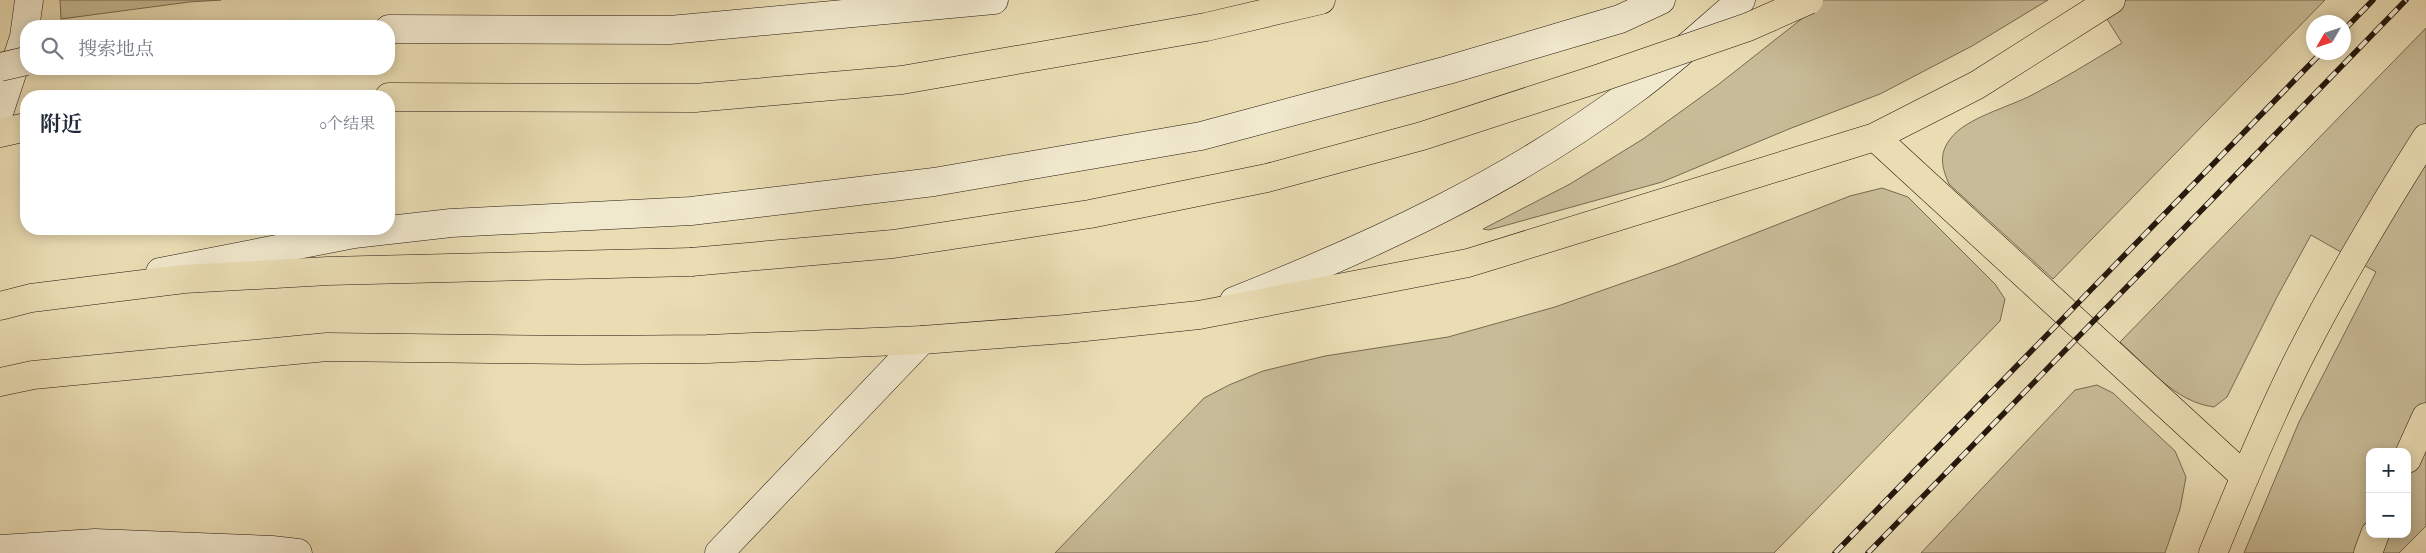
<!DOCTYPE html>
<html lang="zh">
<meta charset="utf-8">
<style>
body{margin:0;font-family:"IM FELL English","Noto Serif SC",serif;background:#f2f2f3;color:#1f2937}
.controls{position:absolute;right:15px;bottom:15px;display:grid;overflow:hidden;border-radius:10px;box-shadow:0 2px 12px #0003}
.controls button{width:45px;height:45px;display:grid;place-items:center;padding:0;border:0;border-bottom:1px solid #e0e1e3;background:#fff;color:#1f2937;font:25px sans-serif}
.compass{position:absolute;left:2306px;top:15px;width:45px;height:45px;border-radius:50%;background:#fff;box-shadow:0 2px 12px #0003;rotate:231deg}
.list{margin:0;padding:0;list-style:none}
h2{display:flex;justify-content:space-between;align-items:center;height:65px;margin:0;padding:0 20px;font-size:21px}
h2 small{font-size:16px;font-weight:400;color:#747a83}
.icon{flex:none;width:28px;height:28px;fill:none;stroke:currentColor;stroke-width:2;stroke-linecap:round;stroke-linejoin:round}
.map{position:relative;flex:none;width:2426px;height:553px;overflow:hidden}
.search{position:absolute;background:#fff;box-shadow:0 2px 12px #0003;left:20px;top:20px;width:375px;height:55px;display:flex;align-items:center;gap:12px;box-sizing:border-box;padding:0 18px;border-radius:20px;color:#747a83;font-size:19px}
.panel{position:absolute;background:#fff;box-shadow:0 2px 12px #0003;left:20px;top:90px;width:375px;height:145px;border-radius:20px}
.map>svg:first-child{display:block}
.green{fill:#c8bc98;stroke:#766a52;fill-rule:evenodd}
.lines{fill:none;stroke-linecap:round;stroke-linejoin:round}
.secondary-casing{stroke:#24180d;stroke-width:29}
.highway-casing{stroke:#24180d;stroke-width:29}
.secondary{stroke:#f1e9ce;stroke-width:28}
.highway{stroke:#eaddb4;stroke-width:28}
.rail-casing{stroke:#24180d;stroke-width:5.5}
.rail{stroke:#f1e9ce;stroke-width:4;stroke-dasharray:11;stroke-linecap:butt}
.secondary-bridge-casing{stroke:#24180d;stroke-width:29;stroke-linecap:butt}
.highway-bridge-casing{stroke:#24180d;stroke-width:29;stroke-linecap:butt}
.secondary-bridge{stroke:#f1e9ce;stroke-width:28}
.highway-bridge{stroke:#eaddb4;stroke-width:28}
</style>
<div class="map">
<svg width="2426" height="553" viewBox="0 0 2426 553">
<rect width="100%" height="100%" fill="#eaddb4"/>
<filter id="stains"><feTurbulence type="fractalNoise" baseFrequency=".004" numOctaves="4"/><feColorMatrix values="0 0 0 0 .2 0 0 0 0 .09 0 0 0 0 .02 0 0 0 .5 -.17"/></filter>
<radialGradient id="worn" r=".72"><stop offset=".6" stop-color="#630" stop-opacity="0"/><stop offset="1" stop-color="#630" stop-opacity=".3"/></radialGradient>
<!-- green -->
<path class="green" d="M60,0H221L189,2L61,19Z
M1822,0H2048L1972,46L1880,94L1789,129L1662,182L1489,230L1483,229L1570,184L1643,139L1719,84L1804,17Z
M2095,0H2325L2053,279L1949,184C1942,168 1938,154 1951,138C1966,118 2009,107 2032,95C2063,79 2092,61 2122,43Z
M2426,28V526L2399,553H2244L2299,422L2376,272L2311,235L2277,297L2227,397L2214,407C2175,402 2148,367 2120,342ZM2370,452H2407V534H2370Z
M1882,188L1908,197L1995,284L2005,299L2000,321L1774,553H1055L1204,398L1229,385L1263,371L1325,356L1448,337L1555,307L1677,264L1850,196Z
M2097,385L2113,393L2175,451L2186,477L2180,509L2165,553H1921L2075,390Z"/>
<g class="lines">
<defs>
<path id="secondary" d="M389,29L670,30L994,0
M0,110L24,37L29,0
M160,272L354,234L451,223L691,211L934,182L1201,136L1448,70L1620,19L1661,0
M1234,301C1375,245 1513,181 1634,90C1672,62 1706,30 1741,0
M0,549L95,543L272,550L298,553
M719,553L922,340"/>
<path id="highway" d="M389,97L695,98L902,80L1206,27L1321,0
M0,133L26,127
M1875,137L2245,477
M0,306L31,298L184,279L328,271L691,262
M0,382L33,375L327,347L582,350L707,349L922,340L1066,329L1199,315L1468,263L1875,137L1977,85L2111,0
M2407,459L2426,417
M2213,553C2240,487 2267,422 2299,358C2337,283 2381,209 2426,138
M2368,553L2375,534"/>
</defs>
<!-- secondary casing -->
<use href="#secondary" class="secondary-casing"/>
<!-- highway casing -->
<use href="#highway" class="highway-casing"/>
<!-- secondary -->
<use href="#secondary" class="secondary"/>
<!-- highway -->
<use href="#highway" class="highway"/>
<defs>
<path id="rail" d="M2344,30L2373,0
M1835,553L2322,52
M1868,553L2406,0"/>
</defs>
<!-- rail casing -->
<use href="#rail" class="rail-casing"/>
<!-- rail -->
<use href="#rail" class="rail"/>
<defs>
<path id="secondary-bridge" d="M0,67L26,61"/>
<path id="highway-bridge" d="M691,262L893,244L1090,214L1267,178L1422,136L1600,78L1748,27L1809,0"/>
</defs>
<!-- secondary-bridge casing -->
<use href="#secondary-bridge" class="secondary-bridge-casing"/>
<!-- highway-bridge casing -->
<use href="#highway-bridge" class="highway-bridge-casing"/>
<!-- secondary-bridge -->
<use href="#secondary-bridge" class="secondary-bridge"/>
<!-- highway-bridge -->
<use href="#highway-bridge" class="highway-bridge"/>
</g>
<rect width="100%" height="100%" filter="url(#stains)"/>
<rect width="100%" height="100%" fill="url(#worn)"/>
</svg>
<div class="controls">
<button>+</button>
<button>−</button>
</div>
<svg class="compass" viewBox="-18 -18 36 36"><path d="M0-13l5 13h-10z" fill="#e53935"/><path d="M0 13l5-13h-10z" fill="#747a83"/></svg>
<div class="search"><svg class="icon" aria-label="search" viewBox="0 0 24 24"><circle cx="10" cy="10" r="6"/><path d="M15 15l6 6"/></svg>搜索地点</div>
<section class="panel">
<h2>附近<small>0个结果</small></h2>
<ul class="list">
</ul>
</section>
</div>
